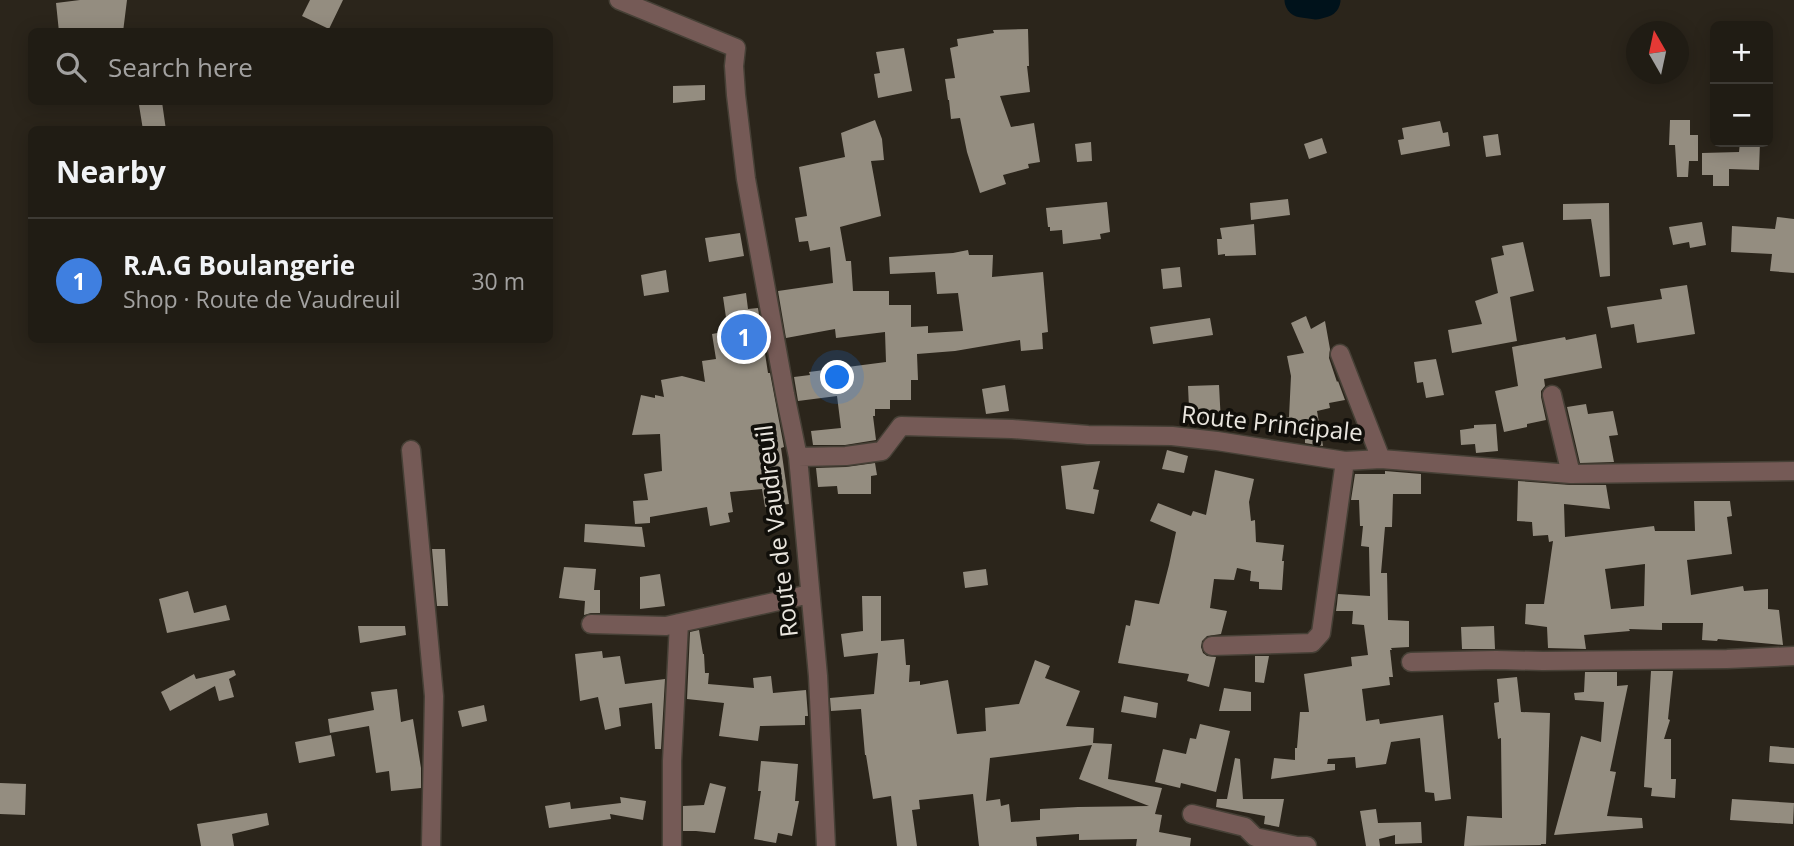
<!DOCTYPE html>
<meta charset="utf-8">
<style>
body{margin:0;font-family:"Open Sans",sans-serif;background:#28251d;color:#f1f3f6}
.controls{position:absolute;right:21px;top:21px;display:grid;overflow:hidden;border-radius:10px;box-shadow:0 4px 18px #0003}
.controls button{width:63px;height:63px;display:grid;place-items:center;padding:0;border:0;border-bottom:2px solid #3d3a34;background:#201c14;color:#f1f3f6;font:35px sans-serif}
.compass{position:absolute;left:1626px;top:21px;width:63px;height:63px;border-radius:50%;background:#201c14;box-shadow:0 4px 18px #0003;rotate:351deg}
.you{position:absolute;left:838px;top:378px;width:24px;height:24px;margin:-18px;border:5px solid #fff;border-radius:50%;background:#1a73e8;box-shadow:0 0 0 10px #1a73e833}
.badge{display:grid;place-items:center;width:46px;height:46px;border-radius:50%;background:#d93025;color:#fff;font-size:23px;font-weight:700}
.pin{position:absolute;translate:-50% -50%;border:4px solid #fff;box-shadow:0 2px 7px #0006}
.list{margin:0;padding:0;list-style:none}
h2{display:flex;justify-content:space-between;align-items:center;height:91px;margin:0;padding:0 28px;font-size:30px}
h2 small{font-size:23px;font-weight:400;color:#a2a1a0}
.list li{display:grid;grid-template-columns:46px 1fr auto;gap:21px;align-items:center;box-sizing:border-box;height:126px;padding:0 28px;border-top:2px solid #3d3a34}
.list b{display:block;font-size:26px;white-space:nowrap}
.list p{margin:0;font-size:23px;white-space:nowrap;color:#a2a1a0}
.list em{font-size:23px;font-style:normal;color:#a2a1a0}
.icon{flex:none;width:38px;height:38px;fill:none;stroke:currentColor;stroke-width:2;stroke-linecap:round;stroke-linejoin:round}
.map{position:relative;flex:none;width:1794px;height:846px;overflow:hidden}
.search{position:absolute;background:#201c14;box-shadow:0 4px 18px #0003;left:28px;top:28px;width:525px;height:77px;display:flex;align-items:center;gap:18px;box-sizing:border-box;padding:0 24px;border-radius:10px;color:#a2a1a0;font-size:26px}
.panel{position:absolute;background:#201c14;box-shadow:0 4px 18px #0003;left:28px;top:126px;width:525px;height:217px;border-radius:10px}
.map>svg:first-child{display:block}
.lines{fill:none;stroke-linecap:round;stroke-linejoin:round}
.river{stroke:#00121b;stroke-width:35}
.building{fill:#948d80;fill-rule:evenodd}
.minor-casing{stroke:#464036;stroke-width:21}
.minor{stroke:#755a56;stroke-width:18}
.labels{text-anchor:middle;stroke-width:7;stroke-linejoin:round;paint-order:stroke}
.street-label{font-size:24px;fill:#e9e5de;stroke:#110f0a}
</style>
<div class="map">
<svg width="1794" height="846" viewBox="0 0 1794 846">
<rect width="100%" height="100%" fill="#2b251b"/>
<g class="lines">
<!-- river -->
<path class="river" d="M1302,0L1316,2L1323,0"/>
</g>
<!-- building -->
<path class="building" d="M80,0H127L123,32H59L56,3Z
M310,0H343L329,29L302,16Z
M1028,29L1029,66H1027L1030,92L1000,96L1011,127L1034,123L1040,162L1028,164L1029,168L1003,175L1006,184L980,193L967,152L960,118L951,119L949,100H948L945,79L955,78L950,48L958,46L957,39L994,33L993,30Z
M904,48L912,91L878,98L874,74L880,73L876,52Z
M705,85V100L673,103V86Z
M162,102L166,130H143L139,105Z
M875,120L882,139L884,160L871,161L881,216L840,227L846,261H851L853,291H889V305H911V327L928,326V333L963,331L958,293L937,294L935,272L890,274L889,257L953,253L968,250L969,255H993L992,277L1043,272L1048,332L1042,333L1043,349L1021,351L1020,340L955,351L917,354L918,380H911V400H890V409H875V416H873L876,440L845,445H813L811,431L841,428L837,396L798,401L794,377L810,375L809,372L886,362L885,332L836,338L835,329L786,338L778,291L833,283L830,247L810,251L808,241L799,242L795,218L807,216L799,167L845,157L841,133Z
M1670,120H1690V135H1698V161H1689L1688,177H1677L1675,145H1669Z
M1440,121L1443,133L1448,132L1450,146L1401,155L1398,140L1404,139L1402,128Z
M1498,134L1501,155L1486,157L1483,136Z
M1322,138L1327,153L1309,159L1304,144Z
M1091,142L1092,161L1077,162L1075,144Z
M1740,142H1760L1759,170L1729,169V186H1713V175H1702V153L1739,152Z
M1288,199L1290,215L1251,220L1250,203Z
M1107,202L1110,232L1100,234L1101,239L1063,244L1062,230L1050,231V227H1048L1046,208Z
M1609,203L1610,276L1600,277L1591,219L1563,220V204Z
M1777,217L1794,219V273L1770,271L1772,254L1731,252L1732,226L1775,229Z
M1702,222L1706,245L1690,248L1689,242L1673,245L1669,227Z
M1254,224L1256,255L1225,256V254L1218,255L1217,239H1222L1220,228Z
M740,233L744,256L709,262L705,238Z
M1523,242L1534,291L1510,297L1517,341L1452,353L1448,330L1482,324L1475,301L1498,293L1491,258L1504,255L1502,246Z
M1180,267L1182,287L1163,289L1161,269Z
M666,270L669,292L644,296L641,275Z
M1687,285L1695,334L1637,343L1634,324L1611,328L1607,307L1662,299L1660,289Z
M746,293L748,309L758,308L768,373H770L784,447L781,448L789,504L765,507L762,489L730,492L733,512L728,513L730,522L710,526L707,507L650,517V523L635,524L633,501L648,500L644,474L662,471L660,434L632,435L641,395L655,398V395L664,397L661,380L682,376L705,382L702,361L716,359L712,334L728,331L723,297Z
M1306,316L1311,329L1325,321L1330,349L1329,358L1337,382L1338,381L1345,400L1329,403L1330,408L1317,411L1323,446L1305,443V431L1289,433L1286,417H1289L1291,376L1287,356L1304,353L1291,323Z
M1210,318L1213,335L1153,344L1150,327Z
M1596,334L1602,368L1544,379L1545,386L1541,391V397L1546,420L1527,424V427L1504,432L1495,391L1518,386L1512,347L1565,337L1566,340Z
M1436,359L1444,395L1426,398L1423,382L1417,383L1414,362Z
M1005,385L1009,411L986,414L982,389Z
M1219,385L1221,423L1195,425V408H1189L1188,386Z
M1586,404L1588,414L1613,411L1618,435L1609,436L1614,462L1580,463L1567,407Z
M1496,424L1498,451L1476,453L1475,444L1461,445L1460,430L1474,428V425Z
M1167,450L1188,456L1184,473L1162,469Z
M1100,461L1093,489L1099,490L1094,514L1066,509L1061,466Z
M875,463L877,475L871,476V494H838L837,486L818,487L816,468L846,467Z
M1215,470L1254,479L1249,502L1251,521L1255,520L1256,542L1284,545L1282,561H1284L1282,590L1259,589V582L1250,581L1251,571L1237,568L1234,580L1214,579L1210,608L1227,611L1221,634L1207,636L1202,641L1201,647L1203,653L1207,656L1216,657L1209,687L1187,681L1189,674L1118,663L1126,625L1130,626L1135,600L1159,604L1169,565L1176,532L1150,521L1158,503L1191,516L1193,511L1206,515Z
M1385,471L1421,474V494H1393L1392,527H1385L1381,573H1387L1388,620L1409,621V647L1391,648L1392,650H1390L1393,677H1389L1390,685L1362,689L1366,721L1379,719L1380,724L1443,715L1451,799L1435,801L1434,793L1425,792L1420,738L1391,742L1386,764L1356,768L1355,757L1328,759L1327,764H1335V770L1271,779L1274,758L1295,760V748H1297L1300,712H1309L1304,674L1352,666L1351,657L1368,655L1364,625L1352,624L1353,611H1336L1337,604L1338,594L1370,596L1369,547L1361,546L1363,526H1360L1359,500H1351L1355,474H1385Z
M1518,481L1570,485H1606L1610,509L1564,504L1565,537L1654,526L1655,531H1695L1694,501H1730L1732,516L1727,517L1732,554L1687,560L1691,595L1743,586L1744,591L1768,589V609L1779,610L1783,645L1718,639L1717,641L1702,640L1703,623H1662V630L1629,629L1630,631L1584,635L1586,649L1548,648L1547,627L1525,624L1526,604H1544L1553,541L1549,542L1548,535L1533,536L1532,522L1517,521ZM1645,564L1644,606L1611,609L1605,569Z
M585,524L642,527L645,547L584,542Z
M432,549H445L448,606H437Z
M564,567L596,569L594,590H600V613H591L584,615L585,601L559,598Z
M986,569L988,585L965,588L963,572Z
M660,574L665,606L640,609V577Z
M188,591L194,613L226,605L230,620L167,633L159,599Z
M862,596H881V641L904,639L906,665H910L909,682L920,681V685L948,680L957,734L986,731L985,708L1019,704L1035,660L1050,666L1045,678L1080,691L1066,726L1094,728L1093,743L1112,744L1108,779L1162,788L1155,814L1162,815L1159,832L1191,838L1190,846H1136L1137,839L1079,840V834L1036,837L1037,846H979L973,794L919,800L920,809L912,810L917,846H897L891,796L873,799L866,755H865L861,709L831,711L830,698L874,694L878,653L844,657L841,634L863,631ZM1092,745L1079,779L1149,806L1078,807L1040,809V820L1011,822L1009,804L1001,806L1000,799L986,801L990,758Z
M358,626H405L406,635L360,643Z
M1494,626L1495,649H1462L1461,627Z
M699,630L703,654H704L705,673H709L708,684L754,688L753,678L771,676L773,693L806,690L808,716H805V725L760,726L758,741L719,736L724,703L687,699L690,632Z
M602,651L603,658L620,656L625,684L665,679L661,749H655L652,703L619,708L621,726L605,730L598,697L580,701L575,654Z
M1255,656H1269L1264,683L1255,682Z
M234,670L236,675L229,679L234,697L219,701L215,686L170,711L161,692L194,674L196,679Z
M1651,671H1673L1668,719L1670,720L1664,739H1671V779H1676L1675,798L1651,796L1652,788L1644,787Z
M1585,672H1617V686L1628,685L1610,771L1616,772L1607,816L1642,818L1643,828L1554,835L1581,736L1601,742L1604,702L1575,700L1574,693L1584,692Z
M1517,677L1521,712L1550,713L1546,844H1541V845L1464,846L1467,816L1502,818L1501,738L1498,739L1494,703L1499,702L1497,679Z
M1224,688L1251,692V711H1219Z
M397,689L401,722L413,719L421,768V788L391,791L389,771L376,773L369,726L330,733L328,719L374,710L371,692Z
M1124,696L1158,703L1156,718L1121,712Z
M484,705L487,721L462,727L458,711Z
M1200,724L1230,731L1216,792L1181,783L1180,788L1155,782L1163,749L1186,754L1190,738L1196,739Z
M331,735L335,756L299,763L295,742Z
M1770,746L1794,748V764L1769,762Z
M1235,758L1240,759L1243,799H1284L1279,827L1264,824L1265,816L1216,807L1217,799H1227Z
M761,761L798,764L795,801H799L792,836L778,833L776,843L754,839L761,791H758Z
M0,783L26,784L25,815L0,814Z
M710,783L726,787L715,833L696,831H683V806L704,805Z
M620,797L646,801L643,820L610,814L611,819L549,828L545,806L570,802L571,809L621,803Z
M1732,799L1794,803L1793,824L1730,820Z
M1376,809L1378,823L1421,822L1422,843L1395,844V835L1379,839L1380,846H1366L1360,811Z
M267,813L269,825L232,834L234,846H201L197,824Z"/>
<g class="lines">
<defs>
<path id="minor" d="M619,0L736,48L734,66L736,95L746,179L785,394L798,457L818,676L826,846
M1340,354L1381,459
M1552,395L1571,474
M411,450L434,696L431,846
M798,457L846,456L882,451L901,426L1012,429L1088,435L1172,436L1217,441L1345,461L1381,459L1571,474L1794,471
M591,624L666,626L810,594
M1212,646L1312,643L1321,633L1345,461
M1411,662L1496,660L1543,661L1727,659L1794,656
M1192,814L1245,827L1255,837L1297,846H1307
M672,846V761L679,623"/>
</defs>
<!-- minor casing -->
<use href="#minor" class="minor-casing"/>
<!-- minor -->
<use href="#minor" class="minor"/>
</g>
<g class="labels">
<!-- street labels -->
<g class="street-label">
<text transform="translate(1272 424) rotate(6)" y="8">Route Principale</text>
<text transform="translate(777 531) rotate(-97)" y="8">Route de Vaudreuil</text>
</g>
</g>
</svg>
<div class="controls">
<button>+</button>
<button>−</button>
</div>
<svg class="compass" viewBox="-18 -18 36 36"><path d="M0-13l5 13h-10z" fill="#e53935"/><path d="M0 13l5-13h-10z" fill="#a2a1a0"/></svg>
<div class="you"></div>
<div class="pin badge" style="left:744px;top:337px;background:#3f7fe0">1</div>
<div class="search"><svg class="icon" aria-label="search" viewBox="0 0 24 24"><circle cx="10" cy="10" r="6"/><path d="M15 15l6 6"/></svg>Search here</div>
<section class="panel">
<h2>Nearby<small></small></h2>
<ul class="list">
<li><span class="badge" style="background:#3f7fe0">1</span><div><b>R.A.G Boulangerie</b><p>Shop · Route de Vaudreuil</p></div><em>30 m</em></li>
</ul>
</section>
</div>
